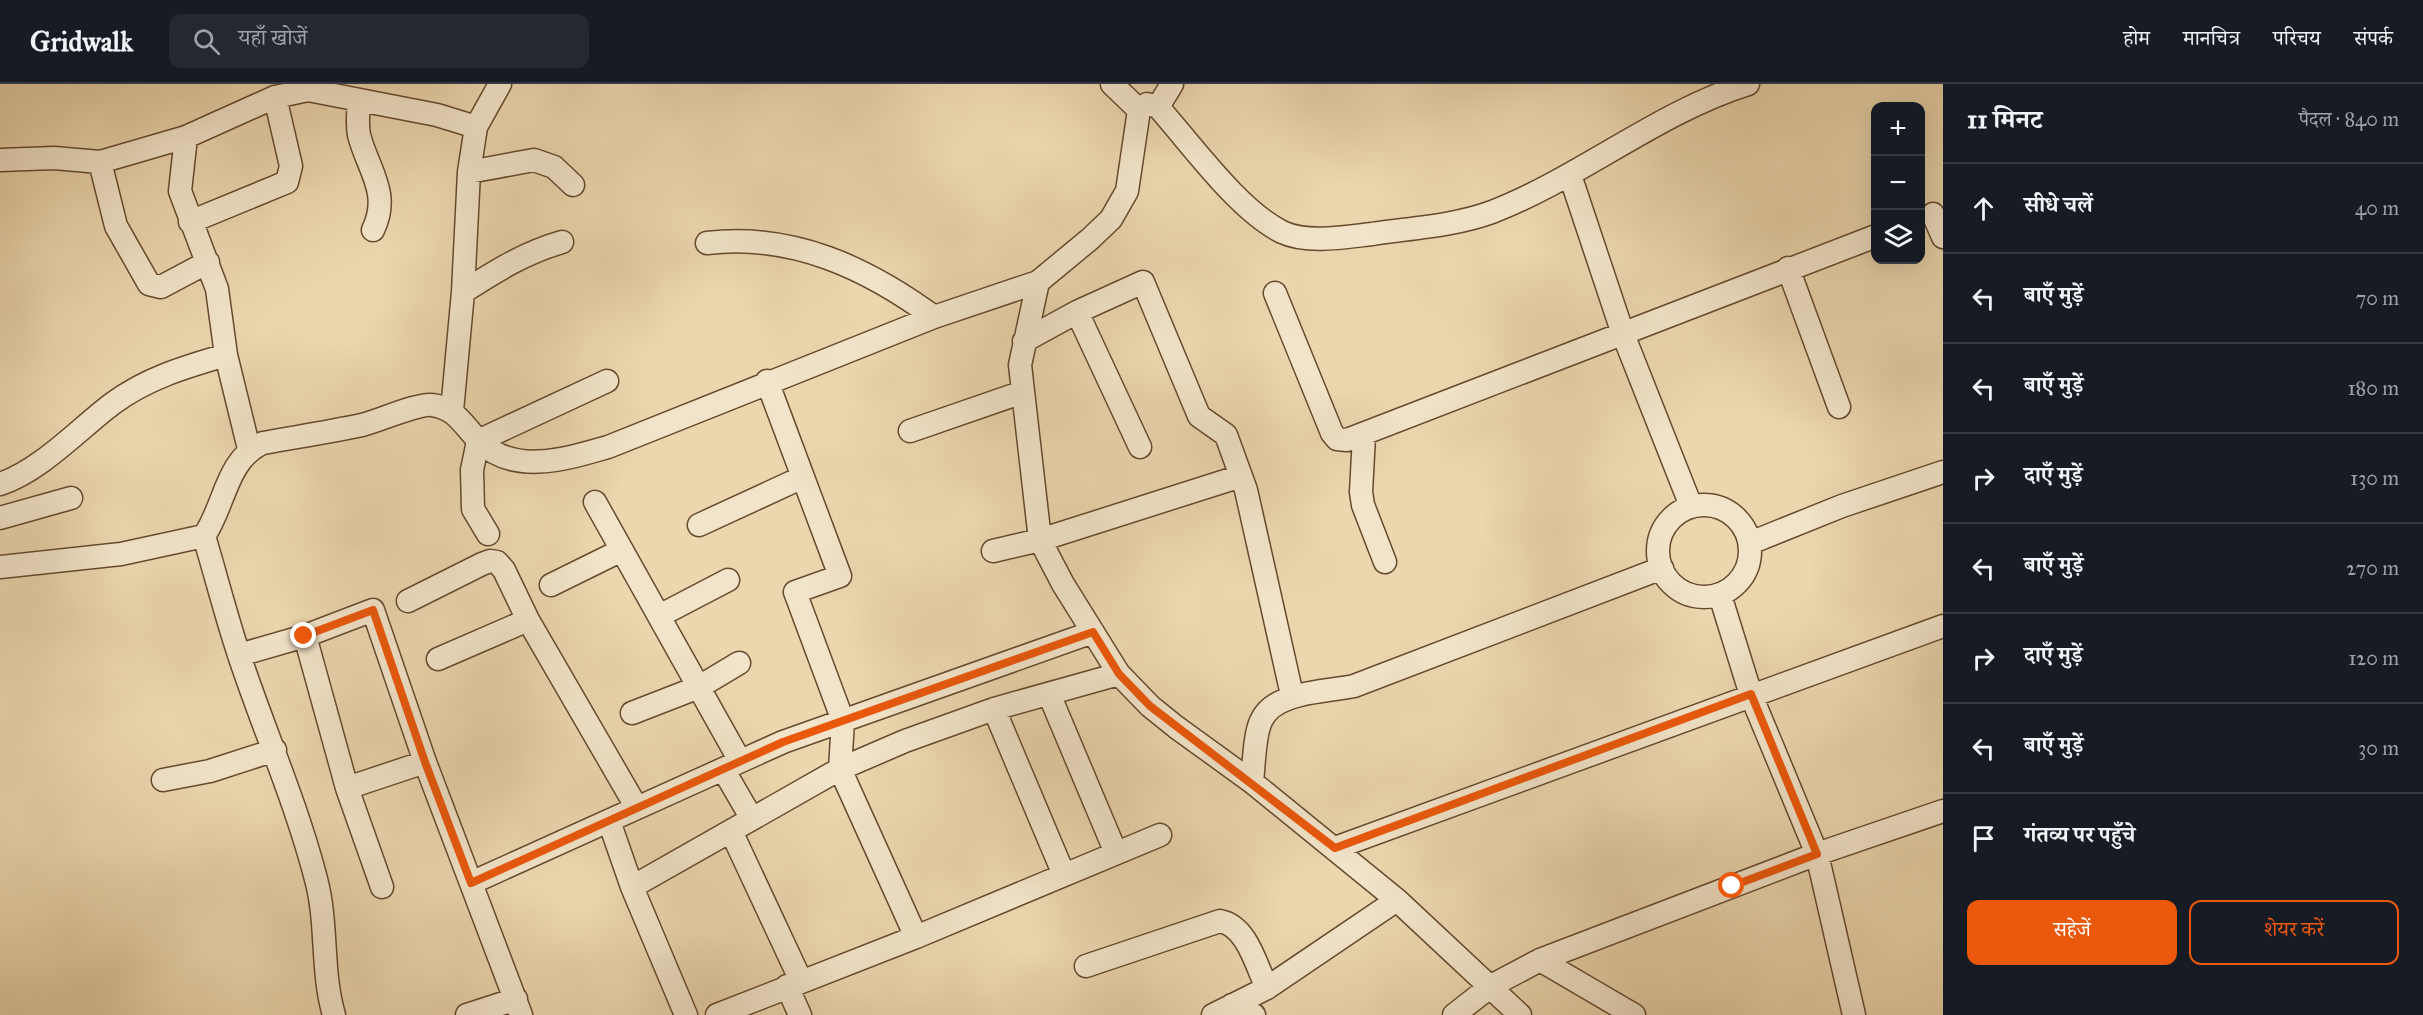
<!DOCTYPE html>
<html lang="hi">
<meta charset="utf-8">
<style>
body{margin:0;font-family:"IM FELL Great Primer","Noto Serif Devanagari",serif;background:#242831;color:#f1f3f6}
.controls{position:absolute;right:18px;top:18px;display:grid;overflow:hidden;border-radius:12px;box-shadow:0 6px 24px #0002}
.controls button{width:54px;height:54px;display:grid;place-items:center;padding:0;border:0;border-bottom:2px solid #363941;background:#171b24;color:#f1f3f6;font:30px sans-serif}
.stop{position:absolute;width:18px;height:18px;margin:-14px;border:4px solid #ea580c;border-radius:50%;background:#fff}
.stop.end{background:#ea580c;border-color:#fff;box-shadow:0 2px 6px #0008}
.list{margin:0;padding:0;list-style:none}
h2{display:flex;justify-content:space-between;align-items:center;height:78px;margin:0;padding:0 24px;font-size:26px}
h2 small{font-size:20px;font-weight:400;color:#9ea1a6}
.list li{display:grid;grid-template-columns:39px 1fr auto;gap:18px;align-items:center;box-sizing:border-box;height:90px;padding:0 24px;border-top:2px solid #363941}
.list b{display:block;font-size:22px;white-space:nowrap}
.list em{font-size:20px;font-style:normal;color:#9ea1a6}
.actions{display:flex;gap:12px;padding:18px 24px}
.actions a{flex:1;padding:14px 0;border:2px solid #ea580c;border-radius:12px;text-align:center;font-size:21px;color:#ea580c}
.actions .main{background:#ea580c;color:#fff}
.icon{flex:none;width:33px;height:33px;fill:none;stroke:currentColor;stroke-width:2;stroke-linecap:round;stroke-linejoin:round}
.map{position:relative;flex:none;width:1943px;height:931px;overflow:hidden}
header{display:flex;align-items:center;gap:36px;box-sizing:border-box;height:84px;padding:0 30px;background:#171b24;border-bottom:2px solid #363941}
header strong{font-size:28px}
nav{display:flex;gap:33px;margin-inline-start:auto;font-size:21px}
.search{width:420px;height:54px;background:#242831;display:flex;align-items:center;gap:15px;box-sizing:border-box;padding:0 21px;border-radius:12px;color:#9ea1a6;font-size:22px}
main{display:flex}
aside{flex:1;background:#171b24}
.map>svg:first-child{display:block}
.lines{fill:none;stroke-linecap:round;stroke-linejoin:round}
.minor-casing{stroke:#664a2e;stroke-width:25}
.minor{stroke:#f2e4ca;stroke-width:22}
.route{stroke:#ea580c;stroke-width:8}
</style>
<header>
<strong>Gridwalk</strong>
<div class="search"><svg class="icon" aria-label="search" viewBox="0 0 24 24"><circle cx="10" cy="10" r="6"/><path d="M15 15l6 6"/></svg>यहाँ खोजें</div>
<nav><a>होम</a><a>मानचित्र</a><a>परिचय</a><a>संपर्क</a></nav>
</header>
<main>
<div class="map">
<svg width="1943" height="931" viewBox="0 0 1943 931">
<rect width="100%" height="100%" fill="#ebd6ae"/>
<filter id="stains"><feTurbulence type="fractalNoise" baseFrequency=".00333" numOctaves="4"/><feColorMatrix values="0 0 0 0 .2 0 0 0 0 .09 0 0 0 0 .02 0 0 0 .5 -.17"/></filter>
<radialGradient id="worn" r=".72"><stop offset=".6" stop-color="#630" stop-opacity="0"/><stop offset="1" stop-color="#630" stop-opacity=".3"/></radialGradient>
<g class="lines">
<defs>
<path id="minor" d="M1112,0L1139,26
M359,17C358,28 357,40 359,51C368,86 391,109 373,146
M1158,23L1172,0
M0,76L54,74L100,78L186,53
M100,78L116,142L149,200L161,203L208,178
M469,88L534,76L554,83L573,101
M1570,91L1623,250L1691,422
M1933,130L1943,153
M190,138L287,98L291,82L275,13
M707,159C793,149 867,184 934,233
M1788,184L1839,323
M1038,198L1020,281L1040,456L1063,500L1119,590L1150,622L1176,643L1252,698L1397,816L1520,931
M463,208C496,187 524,169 562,158
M1275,209L1332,349L1337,355L1347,356L1876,152
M1077,228L1140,363
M1024,257L1077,228L1143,198L1199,332L1226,351L1246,406L1292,611
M767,297L840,492L795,508L843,637L840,685L916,853
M452,327L463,208L469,88L476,43L500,0
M910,347L1023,308
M1364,352L1361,408L1363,421L1385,478
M249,365L226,271L217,205L180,107L186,53L275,13L308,6L437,31L476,43
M0,400C40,387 79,345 112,320C147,294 185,283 226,271
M595,418L740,677
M1658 467a46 46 0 1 1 92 0a46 46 0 1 1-92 0Z
M0,434L71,414
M699,441L803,393
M488,450L473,425L472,386L478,357L607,297
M204,452C216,492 226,532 239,571C264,646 296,718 316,795C328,840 321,887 334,931
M1750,459L1842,422L1943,388
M993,467L1040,456L1241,392
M0,483L121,470L204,452C225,422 226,375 263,359C296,353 329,348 362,341C378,337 419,319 432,321C456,324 463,341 478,356C513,392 566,375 608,363L934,233L1038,198L1090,155L1111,135L1127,107L1139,26L1147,20L1158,23C1192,61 1238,126 1282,148C1307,160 1346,153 1372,150C1412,144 1454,142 1492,128C1580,94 1658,28 1748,0
M551,501L622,466
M1720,511L1751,611L1817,770L1854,931
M408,517L482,480L490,477L497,478L504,486L528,536L637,724
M659,532L728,496
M305,552L347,704L382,803
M239,571L305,552L373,526L425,678L521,931
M438,575L528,536
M1049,610L1116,769
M994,625L1064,791
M632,629L699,603L739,579
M723,685L752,735
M163,696L210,687L275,666
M1252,698C1254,682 1254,652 1261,637C1274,607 1326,608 1354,602L1662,484
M347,704L425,678
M609,737L632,803L686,931
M731,747L801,897
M1335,764L1943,542
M471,799L783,658L1093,548
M632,803L840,685L905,657L994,625L1119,590
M1540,876L1634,931
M1086,882L1220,837C1247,842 1256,881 1267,904
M787,902L800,931
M1232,921L1254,931
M467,931L516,915
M717,931L916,853L1160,751
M1213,931L1267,904L1397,816
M1454,931L1491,902L1540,876L1817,770L1943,727"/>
</defs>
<!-- minor casing -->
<use href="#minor" class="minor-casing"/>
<!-- minor -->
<use href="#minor" class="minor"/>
</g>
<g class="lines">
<!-- route -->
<path class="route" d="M304,552L373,526L425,678L471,799L783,658L1093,548L1119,590L1150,622L1335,764L1751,610L1817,770L1732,802"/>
</g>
<rect width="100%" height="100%" filter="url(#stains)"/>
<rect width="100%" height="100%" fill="url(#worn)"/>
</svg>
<div class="controls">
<button>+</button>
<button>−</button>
<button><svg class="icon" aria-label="layers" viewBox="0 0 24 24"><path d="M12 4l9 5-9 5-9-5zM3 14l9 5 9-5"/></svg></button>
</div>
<div class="stop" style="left:1732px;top:802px"></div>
<div class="stop end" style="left:304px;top:552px"></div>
</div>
<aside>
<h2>11 मिनट<small>पैदल · 840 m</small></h2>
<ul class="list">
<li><svg class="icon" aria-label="ahead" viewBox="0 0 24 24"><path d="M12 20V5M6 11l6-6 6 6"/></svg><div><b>सीधे चलें</b></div><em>40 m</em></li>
<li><svg class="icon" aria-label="left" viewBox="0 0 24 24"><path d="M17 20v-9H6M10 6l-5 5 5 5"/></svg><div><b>बाएँ मुड़ें</b></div><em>70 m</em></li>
<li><svg class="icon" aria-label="left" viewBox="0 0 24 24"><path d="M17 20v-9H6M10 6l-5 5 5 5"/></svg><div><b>बाएँ मुड़ें</b></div><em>180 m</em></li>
<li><svg class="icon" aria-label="right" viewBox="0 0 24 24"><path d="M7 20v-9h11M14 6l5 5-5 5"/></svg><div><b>दाएँ मुड़ें</b></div><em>130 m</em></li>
<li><svg class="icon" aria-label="left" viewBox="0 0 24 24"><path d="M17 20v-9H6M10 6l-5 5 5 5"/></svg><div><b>बाएँ मुड़ें</b></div><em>270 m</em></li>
<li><svg class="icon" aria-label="right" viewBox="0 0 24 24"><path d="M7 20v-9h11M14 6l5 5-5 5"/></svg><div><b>दाएँ मुड़ें</b></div><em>120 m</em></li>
<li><svg class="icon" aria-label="left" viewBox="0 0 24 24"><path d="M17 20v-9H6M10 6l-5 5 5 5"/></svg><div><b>बाएँ मुड़ें</b></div><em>30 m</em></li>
<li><svg class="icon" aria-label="arrive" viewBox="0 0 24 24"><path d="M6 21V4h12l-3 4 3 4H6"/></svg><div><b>गंतव्य पर पहुँचे</b></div></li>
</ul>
<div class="actions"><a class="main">सहेजें</a><a>शेयर करें</a></div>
</aside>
</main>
